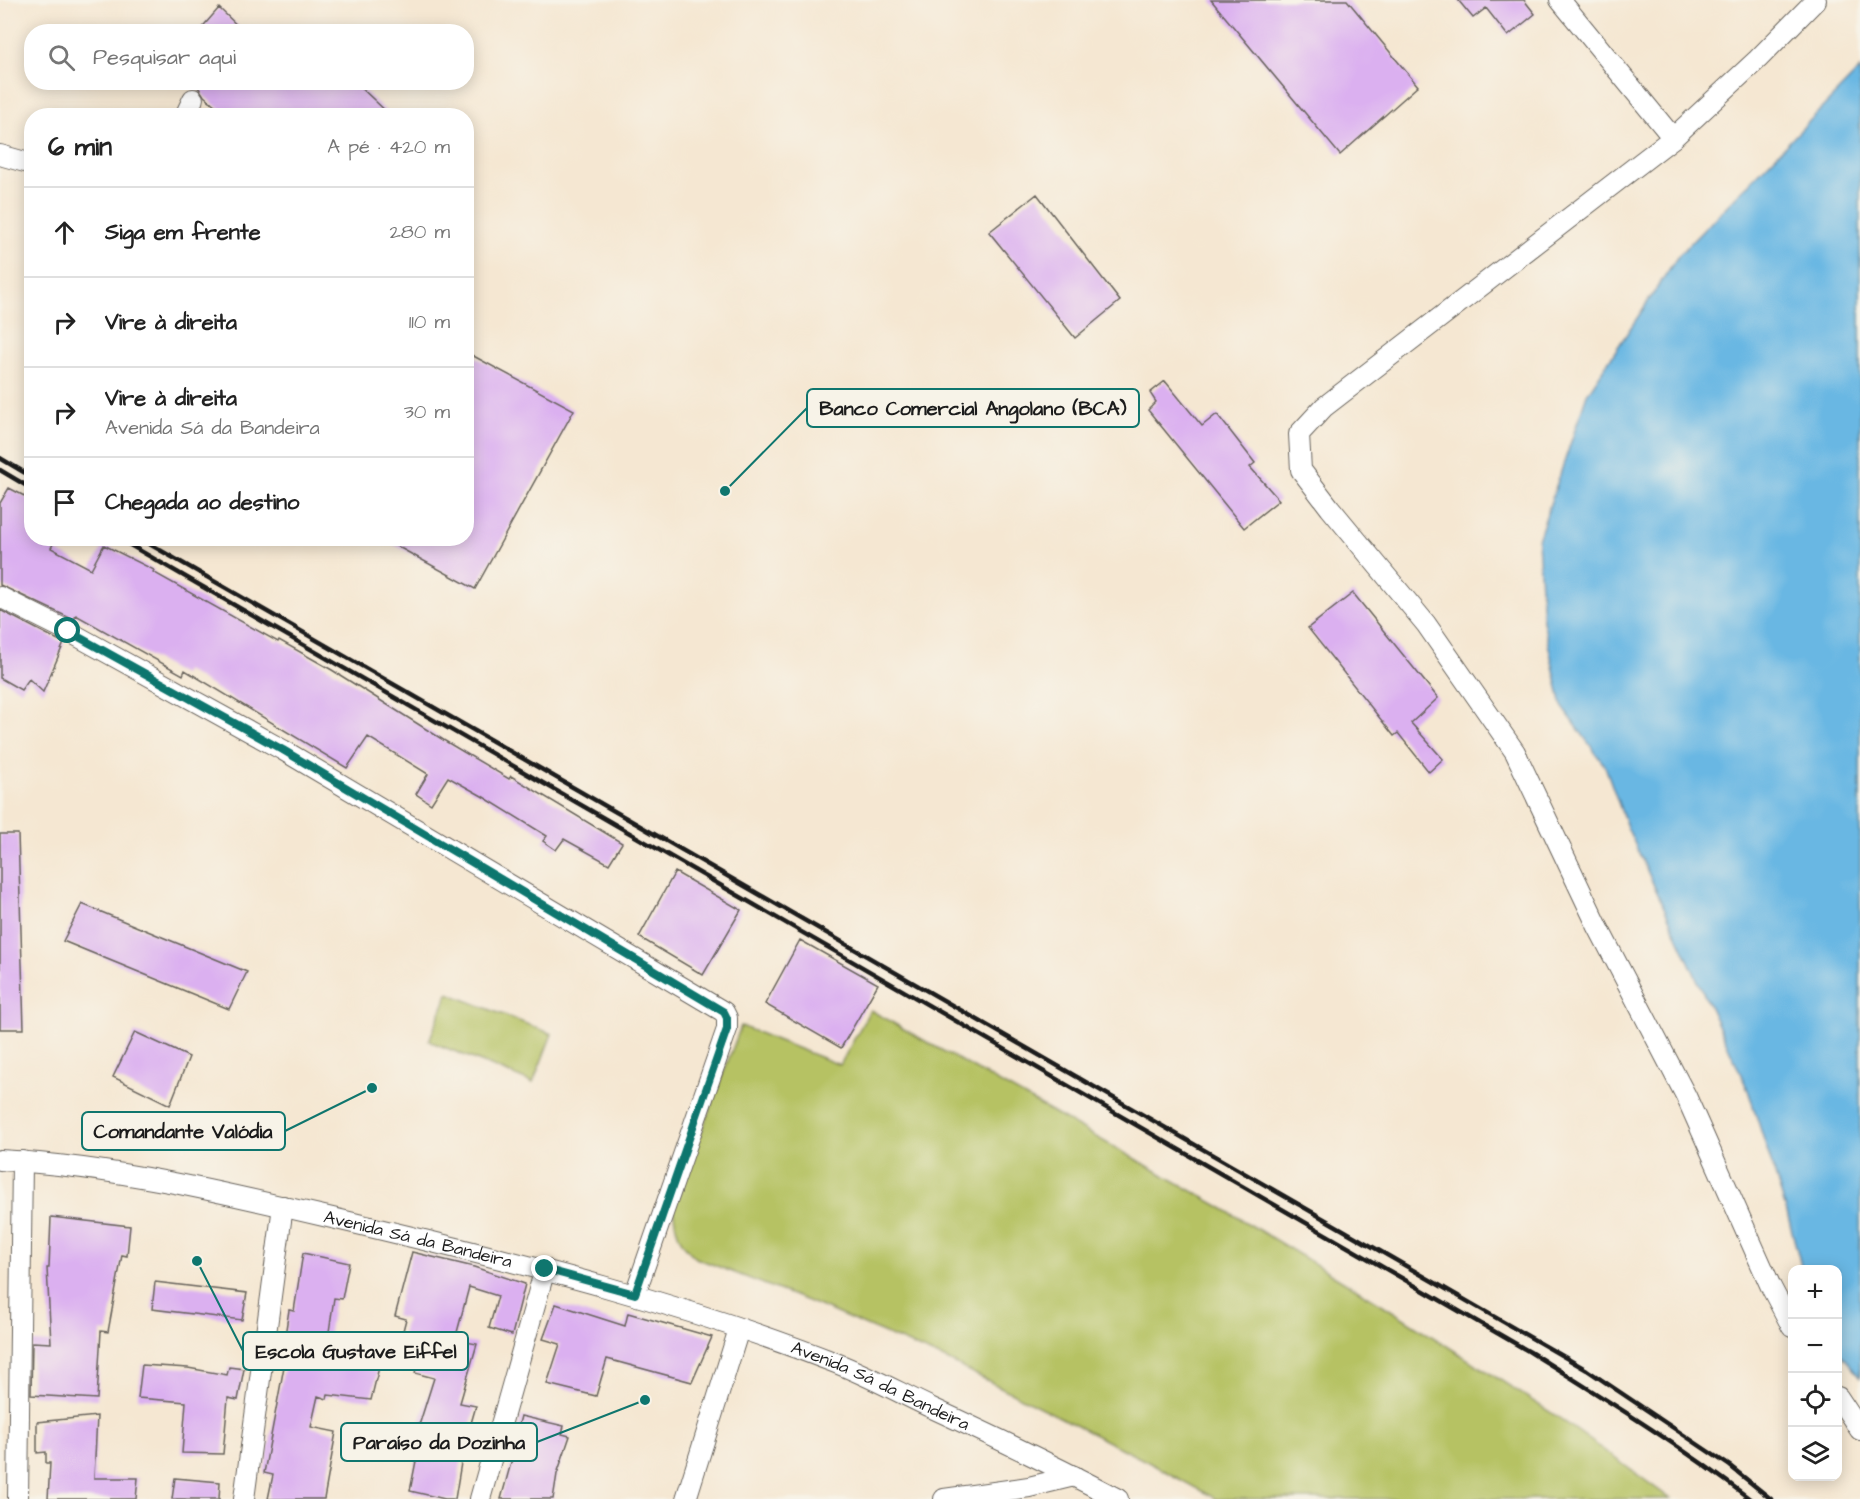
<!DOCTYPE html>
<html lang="pt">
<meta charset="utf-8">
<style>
body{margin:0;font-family:"Architects Daughter",sans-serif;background:#f2f2f2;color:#222}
.controls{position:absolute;right:18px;bottom:18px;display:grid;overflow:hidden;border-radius:12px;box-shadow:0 3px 15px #0003}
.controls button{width:54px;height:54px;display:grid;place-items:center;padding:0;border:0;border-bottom:2px solid #e0e0e0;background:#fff;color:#222;font:30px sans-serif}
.stop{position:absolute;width:18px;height:18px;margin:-14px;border:4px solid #0f766e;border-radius:50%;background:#fff}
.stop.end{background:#0f766e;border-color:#fff;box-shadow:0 2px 6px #0008}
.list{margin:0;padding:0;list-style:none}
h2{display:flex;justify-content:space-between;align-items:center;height:78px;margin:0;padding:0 24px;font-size:26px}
h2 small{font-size:20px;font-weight:400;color:#767676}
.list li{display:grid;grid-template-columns:39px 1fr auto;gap:18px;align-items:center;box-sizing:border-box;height:90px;padding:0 24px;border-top:2px solid #e0e0e0}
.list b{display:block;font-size:22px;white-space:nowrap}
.list p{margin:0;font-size:20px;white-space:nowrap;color:#767676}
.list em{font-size:20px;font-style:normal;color:#767676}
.icon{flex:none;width:33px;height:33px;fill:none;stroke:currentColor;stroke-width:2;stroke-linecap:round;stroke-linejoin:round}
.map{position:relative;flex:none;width:1860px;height:1499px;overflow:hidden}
.search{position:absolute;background:#fff;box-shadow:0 3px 15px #0003;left:24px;top:24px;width:450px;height:66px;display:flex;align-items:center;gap:15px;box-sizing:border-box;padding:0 21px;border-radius:24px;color:#767676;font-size:22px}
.panel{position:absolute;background:#fff;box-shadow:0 3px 15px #0003;left:24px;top:108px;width:450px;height:438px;border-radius:24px}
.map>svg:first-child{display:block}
.green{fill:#b6c264;stroke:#696f40;stroke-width:1.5}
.water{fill:#69b7e3;stroke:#426a80;stroke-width:1.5}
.building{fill:#dbb0f0}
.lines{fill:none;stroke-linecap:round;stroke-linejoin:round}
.minor-casing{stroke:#68635c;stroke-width:22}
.minor{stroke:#fff;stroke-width:20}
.rail{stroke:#1c1c1c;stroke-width:4.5}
.route{stroke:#0f766e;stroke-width:8}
.labels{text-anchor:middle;stroke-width:5;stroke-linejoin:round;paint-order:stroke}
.street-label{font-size:18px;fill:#1c1c1c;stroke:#f7f3e8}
.leader{fill:none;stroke:#0f766e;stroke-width:2}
.callout-dot{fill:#0f766e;stroke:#f7f3e8;stroke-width:2}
.callout{fill:#f7f3e8;stroke:#0f766e;stroke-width:2}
.callout-label{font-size:20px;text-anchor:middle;font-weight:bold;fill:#1c1c1c}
</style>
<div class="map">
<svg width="1860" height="1499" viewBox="0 0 1860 1499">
<rect width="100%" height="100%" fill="#f7f3e8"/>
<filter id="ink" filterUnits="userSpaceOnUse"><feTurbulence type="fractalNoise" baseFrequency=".0167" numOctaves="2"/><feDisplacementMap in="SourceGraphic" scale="12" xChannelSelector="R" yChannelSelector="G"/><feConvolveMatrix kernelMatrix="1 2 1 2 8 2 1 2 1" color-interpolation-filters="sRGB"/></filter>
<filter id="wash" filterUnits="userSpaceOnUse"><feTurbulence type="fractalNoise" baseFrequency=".008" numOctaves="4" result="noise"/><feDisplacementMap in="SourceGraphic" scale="24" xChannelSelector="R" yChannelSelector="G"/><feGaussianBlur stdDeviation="1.35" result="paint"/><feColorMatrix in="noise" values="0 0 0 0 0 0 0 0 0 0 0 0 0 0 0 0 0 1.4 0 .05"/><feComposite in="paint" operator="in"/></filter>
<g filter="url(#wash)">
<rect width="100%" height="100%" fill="#f5e7d2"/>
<!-- green -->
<path class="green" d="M448,993L552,1034L533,1083L429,1041Z
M870,1010L1219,1206L1383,1305L1558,1417L1671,1499H1216L1148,1462L949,1361L810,1302L696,1258C678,1242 676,1232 673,1208L741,1026L840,1065Z"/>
<!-- water -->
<path class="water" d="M1860,69V1377L1838,1350V1270L1802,1269L1786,1209L1748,1090L1627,827L1605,766L1562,706L1543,621L1538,540L1587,394L1678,256Z"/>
<g id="blocks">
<!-- building -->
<path class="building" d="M1211,0H1347L1418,86L1340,155Z
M1458,0H1524L1535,14L1508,36L1486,8L1473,18Z
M219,8L244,32H198Z
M188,82H355L391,116H228L204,96L199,88Z
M1037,194L1120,301L1075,338L989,232Z
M466,352L574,410L475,589L382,538H466Z
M1165,381L1202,426L1217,414L1255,463L1250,467L1279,500L1244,528L1148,410L1156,402L1150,393Z
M9,488L32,500V538H56L51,548L91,569L104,545L154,570L153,572L278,642L279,640L332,670L445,741L509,779L511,776L622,843L609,864L564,839L556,850L543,841L547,836L482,796L448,777L431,804L416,794L428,774L368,737L347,768L185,670L183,675L76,615L74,620L0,585V503Z
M1353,593L1438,698L1411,723L1443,759L1429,772L1398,733L1394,736L1308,628Z
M0,610L64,643L43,692L29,679L21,690L0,678Z
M0,834H18L24,1029H0Z
M675,872L741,910L703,975L639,937Z
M82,904L247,972L229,1009L63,941Z
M800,940L878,984L841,1048L765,1004Z
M135,1032L189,1057L170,1105L113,1077Z
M51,1217L130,1226L127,1256L122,1255L108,1332L101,1331L97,1399L31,1395L32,1342L51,1343L47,1268H49Z
M412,1252L474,1267L525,1284L512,1335L489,1328L498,1296L469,1287L455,1340L477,1344L460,1403L476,1406L463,1451L455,1499H445L410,1491L421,1436L416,1435L434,1378L415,1373L419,1355L398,1350L406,1319L395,1316Z
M303,1253L349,1263L342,1299L334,1298L326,1352L381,1359L371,1400L328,1395L327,1399L318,1396L311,1427L336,1432L324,1499H268L273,1475L264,1473L286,1356L282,1355L289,1310L294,1311Z
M155,1282L247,1293L242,1320L152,1309Z
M556,1304L625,1326L628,1313L712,1337L692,1382L607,1359L596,1396L547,1384L560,1344L543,1339Z
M142,1365L188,1368L227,1375L229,1367L244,1369L238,1400L228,1398L223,1454L182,1453L186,1402L138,1398Z
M97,1416L94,1478H138L136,1499H48L50,1463H46V1452L37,1453V1422Z
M521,1416L564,1426L562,1434L570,1436L557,1474L553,1499H501L514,1452L512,1451Z
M175,1478L220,1482L219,1499H172Z"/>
</g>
</g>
<g filter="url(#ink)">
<use href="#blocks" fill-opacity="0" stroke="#68635c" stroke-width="1.5"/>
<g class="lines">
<defs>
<g id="minor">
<path d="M1560,0L1673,138"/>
<path d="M185,116L193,99"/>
<path d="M0,155L32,164"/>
<path d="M0,597L68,631L283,750L724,1012L727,1018V1029L635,1294"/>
<path id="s1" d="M0,1160C124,1167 246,1198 366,1226C525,1264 683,1303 836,1363C869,1376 900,1393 932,1408C995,1437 1057,1467 1118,1499"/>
<path d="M1792,1327L1771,1287L1686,1096L1598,927L1515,752L1426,624L1330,508L1301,470L1299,434L1324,407L1673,138L1758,59L1816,0"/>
<path d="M1838,1397L1860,1430"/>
<path d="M18,1499L22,1161"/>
<path d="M244,1499L283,1206"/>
<path d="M480,1499L545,1269"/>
<path d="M686,1499L739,1329"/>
<path d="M944,1499L1029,1487L1074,1476"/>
</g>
</defs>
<!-- minor casing -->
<use href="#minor" class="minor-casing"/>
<!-- minor -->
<use href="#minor" class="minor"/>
<!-- rail -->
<path class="rail" d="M0,458L32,477
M0,470L32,489
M118,538L1530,1352C1605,1399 1680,1445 1750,1499
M139,538L1587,1370L1730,1466L1771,1499"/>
</g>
</g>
<g class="lines" filter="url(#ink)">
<!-- route -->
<path class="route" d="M68,631L283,750L724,1012L727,1018V1029L635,1294L545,1269"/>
</g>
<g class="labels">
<!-- street labels -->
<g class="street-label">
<text dy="6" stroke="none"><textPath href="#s1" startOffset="426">Avenida Sá da Bandeira</textPath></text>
<text dy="6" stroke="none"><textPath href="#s1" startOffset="912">Avenida Sá da Bandeira</textPath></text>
</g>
</g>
<!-- callouts -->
<path class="leader" d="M725 491L807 408M372 1088L285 1131M197 1261L243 1351M645 1400L537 1442"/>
<g class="callout-dot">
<circle cx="725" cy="491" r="6"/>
<circle cx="372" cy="1088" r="6"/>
<circle cx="197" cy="1261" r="6"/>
<circle cx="645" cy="1400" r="6"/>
</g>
<g class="callout">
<rect x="807" y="389" width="332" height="38" rx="6"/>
<rect x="82" y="1112" width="203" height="38" rx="6"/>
<rect x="243" y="1332" width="225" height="38" rx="6"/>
<rect x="341" y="1423" width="196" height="38" rx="6"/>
</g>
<g class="callout-label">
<text x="973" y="415">Banco Comercial Angolano (BCA)</text>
<text x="183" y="1138">Comandante Valódia</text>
<text x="356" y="1358">Escola Gustave Eiffel</text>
<text x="439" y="1449">Paraíso da Dozinha</text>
</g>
</svg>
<div class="controls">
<button>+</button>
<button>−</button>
<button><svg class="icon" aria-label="locate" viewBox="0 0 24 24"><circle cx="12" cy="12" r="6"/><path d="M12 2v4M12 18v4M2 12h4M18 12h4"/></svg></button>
<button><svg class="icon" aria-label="layers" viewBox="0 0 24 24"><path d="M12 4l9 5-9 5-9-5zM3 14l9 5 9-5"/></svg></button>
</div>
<div class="stop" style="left:68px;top:631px"></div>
<div class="stop end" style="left:545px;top:1269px"></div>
<div class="search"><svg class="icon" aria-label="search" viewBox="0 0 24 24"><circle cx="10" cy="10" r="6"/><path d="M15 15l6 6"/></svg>Pesquisar aqui</div>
<section class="panel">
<h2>6 min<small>A pé · 420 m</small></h2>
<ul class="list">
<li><svg class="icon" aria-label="ahead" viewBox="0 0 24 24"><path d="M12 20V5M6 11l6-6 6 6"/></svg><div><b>Siga em frente</b></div><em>280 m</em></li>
<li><svg class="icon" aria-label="right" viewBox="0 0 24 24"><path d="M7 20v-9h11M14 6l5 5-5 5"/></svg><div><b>Vire à direita</b></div><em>110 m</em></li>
<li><svg class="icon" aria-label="right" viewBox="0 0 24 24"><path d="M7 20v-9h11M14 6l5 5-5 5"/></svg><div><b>Vire à direita</b><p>Avenida Sá da Bandeira</p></div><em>30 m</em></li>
<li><svg class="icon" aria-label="arrive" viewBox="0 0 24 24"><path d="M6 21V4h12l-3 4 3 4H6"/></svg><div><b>Chegada ao destino</b></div></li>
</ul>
</section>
</div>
